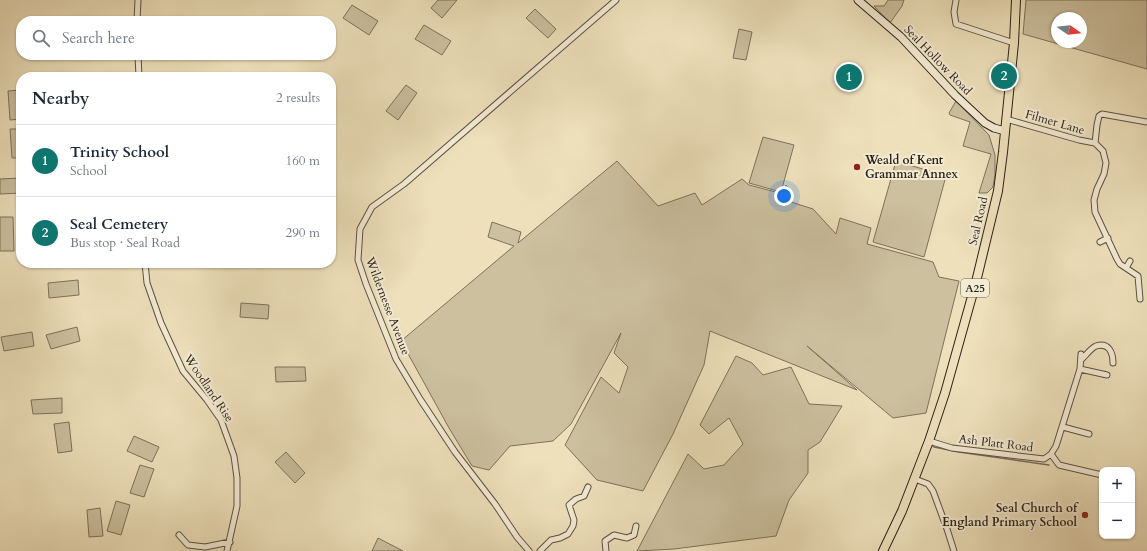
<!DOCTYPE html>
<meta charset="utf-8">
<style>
body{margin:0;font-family:Cardo,serif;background:#f6f6f7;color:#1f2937}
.controls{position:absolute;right:12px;bottom:12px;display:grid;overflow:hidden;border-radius:8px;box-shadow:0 1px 3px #0004}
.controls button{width:36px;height:36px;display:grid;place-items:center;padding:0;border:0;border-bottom:1px solid #e0e1e3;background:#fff;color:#1f2937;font:20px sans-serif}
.compass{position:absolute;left:1051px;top:12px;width:36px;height:36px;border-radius:50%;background:#fff;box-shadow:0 1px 3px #0004;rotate:104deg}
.you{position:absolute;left:784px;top:196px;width:14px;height:14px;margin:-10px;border:3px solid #fff;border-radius:50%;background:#1a73e8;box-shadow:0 0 0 6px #1a73e833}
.badge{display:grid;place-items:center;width:26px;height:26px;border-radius:50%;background:#0f766e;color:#fff;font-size:13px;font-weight:700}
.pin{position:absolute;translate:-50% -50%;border:2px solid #fff;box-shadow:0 1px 4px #0006}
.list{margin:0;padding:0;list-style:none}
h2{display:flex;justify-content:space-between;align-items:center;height:52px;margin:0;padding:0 16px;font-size:17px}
h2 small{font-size:13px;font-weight:400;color:#747a83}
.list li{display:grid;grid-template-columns:26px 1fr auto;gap:12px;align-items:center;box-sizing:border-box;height:72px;padding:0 16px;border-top:1px solid #e0e1e3}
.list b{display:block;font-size:15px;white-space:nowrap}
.list p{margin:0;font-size:13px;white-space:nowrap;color:#747a83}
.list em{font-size:13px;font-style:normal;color:#747a83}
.icon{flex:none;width:22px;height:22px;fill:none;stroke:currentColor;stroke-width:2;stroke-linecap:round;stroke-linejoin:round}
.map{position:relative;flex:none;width:1147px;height:551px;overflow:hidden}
.search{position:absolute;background:#fff;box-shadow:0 1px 3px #0004;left:16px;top:16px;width:320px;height:44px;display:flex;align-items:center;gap:10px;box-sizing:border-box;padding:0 14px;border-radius:16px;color:#747a83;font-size:15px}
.panel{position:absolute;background:#fff;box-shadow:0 1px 3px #0004;left:16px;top:72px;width:320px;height:196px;border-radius:16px}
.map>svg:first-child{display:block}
.green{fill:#ccc09f;stroke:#7c725b;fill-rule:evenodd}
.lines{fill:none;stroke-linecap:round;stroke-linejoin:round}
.stream{stroke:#786e58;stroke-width:1.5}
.minor-casing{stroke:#5c5240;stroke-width:7}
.secondary-casing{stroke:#2c2317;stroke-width:9}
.trunk-casing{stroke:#2c2317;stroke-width:10}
.minor{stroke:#f3ebd3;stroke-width:5}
.secondary{stroke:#f3ebd3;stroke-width:7}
.trunk{stroke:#ede0bb;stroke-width:8}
.poi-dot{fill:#8f2418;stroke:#f3ebd3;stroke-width:1.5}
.labels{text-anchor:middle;stroke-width:4;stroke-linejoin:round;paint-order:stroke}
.shield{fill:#f3ebd3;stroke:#685f4f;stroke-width:1}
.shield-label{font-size:11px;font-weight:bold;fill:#2c2317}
.street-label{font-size:12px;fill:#2c2317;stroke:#f3ebd3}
.poi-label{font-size:12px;font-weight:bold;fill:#2c2317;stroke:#f3ebd3;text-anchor:start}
</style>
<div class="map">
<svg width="1147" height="551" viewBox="0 0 1147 551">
<rect width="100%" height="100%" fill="#ede0bb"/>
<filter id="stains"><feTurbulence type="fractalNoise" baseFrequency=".005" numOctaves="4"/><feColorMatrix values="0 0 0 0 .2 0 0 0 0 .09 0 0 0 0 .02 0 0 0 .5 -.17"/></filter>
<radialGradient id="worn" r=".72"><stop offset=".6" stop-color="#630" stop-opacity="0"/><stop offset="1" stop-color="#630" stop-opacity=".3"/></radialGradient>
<!-- green -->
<path class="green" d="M438,0H457L442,18L431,8Z
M888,0H904L902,6L890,23L874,6H884Z
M1026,0H1147V69L1023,34ZM1057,18H1081V42H1057Z
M352,5L378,21L369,35L343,18Z
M535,9L556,29L548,38L526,18Z
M424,25L451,41L442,55L415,39Z
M739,29L752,32L746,60L733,58Z
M406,85L417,93L398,120L386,111Z
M21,90V119L10,120L8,91Z
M956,101L989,135L995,155V175L993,187L987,193H979L991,154L963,146L970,122L950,115L949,113Z
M10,129H21V158H12Z
M763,137L794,145L781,192L749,183Z
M617,161L658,206L695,193L702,205L742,179L749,185L783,194L786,185L790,189L788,201L813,209L836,234L840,218L871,228L867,244L933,262L939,277L959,281L926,413L893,418L807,346L857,390L710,331L704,365L673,434L643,491L597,480L565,445L601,377L619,393L628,367L614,353L621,333L571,424L553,441L510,446L489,470L472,466L449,428L401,341L514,246L488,237L492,222L521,232L518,243Z
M896,161L946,176L924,257L873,242Z
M21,178V193L0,194V179Z
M0,217H13L14,251H0Z
M78,280L79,295L49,298L48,283Z
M241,303L269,305L268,319L240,317Z
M77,327L80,341L51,349L46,335Z
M32,332L34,346L4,351L1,337Z
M736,356L752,363L763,375L791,367L809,404L842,406L820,442L808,450V473L789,500L776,536L674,549L637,551L688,454L704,469L724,465L743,444L729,418L709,434L700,425Z
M275,367H305L306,381L276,382Z
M62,398V413L33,414L31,400Z
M69,422L72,451L58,453L54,424Z
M134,436L159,447L152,462L127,451Z
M286,452L305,473L295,483L275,462Z
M140,465L154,469L144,497L130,493Z
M116,501L130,505L121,535L107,531Z
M100,508L103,536L89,537L87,510Z
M378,538L403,551H372Z"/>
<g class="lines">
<!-- stream -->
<path class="stream" d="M931,444L934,447L959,452L1049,465"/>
<defs>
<path id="minor" d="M956,0L954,12L956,24L1014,43
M137,21L138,0
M138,55L139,77
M1006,119L1079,140L1095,143L1097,125L1099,116L1102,114L1147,122
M1095,143L1103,151L1106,163L1104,174L1097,189L1094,200L1095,212L1117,259L1120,264L1138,276L1140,299
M1100,242L1108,238
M145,263L147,283L161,323L183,371L207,400L221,420L234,456L237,478V506L227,551
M1126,268L1130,261
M1082,359C1086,355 1091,348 1096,346C1109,342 1113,353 1113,363
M1080,369L1107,375
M1063,427L1089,434
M929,441L952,448L1044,459L1051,454L1059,465L1102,475
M1051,454L1056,446L1080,369L1081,354
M915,479L928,484L933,491L947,529L954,551
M179,535L188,545L205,547L230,542
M529,551L517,537L495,504L455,452L420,399L396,359L366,284L358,260L360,229L372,207L404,184L616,0
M540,551L551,540L560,538L568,534L573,526L574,520L569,505L576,499L584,496L588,487
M606,551L605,541L614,535L627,538L634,535L636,526"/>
<path id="secondary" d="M858,0L901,37L955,95L985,123L994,128L1005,131"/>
<path id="trunk" d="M883,551L902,511L929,441L945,393L976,282L998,191L1003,152L1014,43L1016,0"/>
</defs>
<!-- minor casing -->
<use href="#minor" class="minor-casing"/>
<!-- secondary casing -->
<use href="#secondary" class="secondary-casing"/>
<!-- trunk casing -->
<use href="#trunk" class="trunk-casing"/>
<!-- minor -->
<use href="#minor" class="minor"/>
<!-- secondary -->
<use href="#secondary" class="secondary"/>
<!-- trunk -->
<use href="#trunk" class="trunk"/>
</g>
<!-- markers -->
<g class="poi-dot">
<circle cx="857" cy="167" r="4"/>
<circle cx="1085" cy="515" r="4"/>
</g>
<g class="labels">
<!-- shield labels -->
<rect class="shield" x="961" y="279" width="28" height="18" rx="3"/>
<g class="shield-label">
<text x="975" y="292">A25</text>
</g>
<!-- street labels -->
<g class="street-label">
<text transform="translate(938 60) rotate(46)" y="4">Seal Hollow Road</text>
<text transform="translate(1055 122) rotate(16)" y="4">Filmer Lane</text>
<text transform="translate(978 221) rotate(-77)" y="4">Seal Road</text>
<text transform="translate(388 306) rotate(69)" y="4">Wildernesse Avenue</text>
<text transform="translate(209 388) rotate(56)" y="4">Woodland Rise</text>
<text transform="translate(996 443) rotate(7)" y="4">Ash Platt Road</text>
</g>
<!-- poi labels -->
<g class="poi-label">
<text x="865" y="164">Weald of Kent<tspan x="865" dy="14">Grammar Annex</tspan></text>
<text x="1077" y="512" text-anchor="end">Seal Church of<tspan x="1077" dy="14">England Primary School</tspan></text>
</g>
</g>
<rect width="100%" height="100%" filter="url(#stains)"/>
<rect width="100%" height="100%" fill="url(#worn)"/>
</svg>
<div class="controls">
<button>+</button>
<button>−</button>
</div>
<svg class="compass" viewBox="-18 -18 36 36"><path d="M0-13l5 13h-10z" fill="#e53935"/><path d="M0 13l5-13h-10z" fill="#747a83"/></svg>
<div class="you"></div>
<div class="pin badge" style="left:849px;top:77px">1</div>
<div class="pin badge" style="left:1004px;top:76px">2</div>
<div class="search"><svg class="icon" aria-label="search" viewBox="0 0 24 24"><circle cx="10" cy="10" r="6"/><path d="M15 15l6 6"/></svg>Search here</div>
<section class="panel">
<h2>Nearby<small>2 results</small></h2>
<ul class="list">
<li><span class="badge">1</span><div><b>Trinity School</b><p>School</p></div><em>160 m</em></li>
<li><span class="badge">2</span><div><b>Seal Cemetery</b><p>Bus stop · Seal Road</p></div><em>290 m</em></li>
</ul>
</section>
</div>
